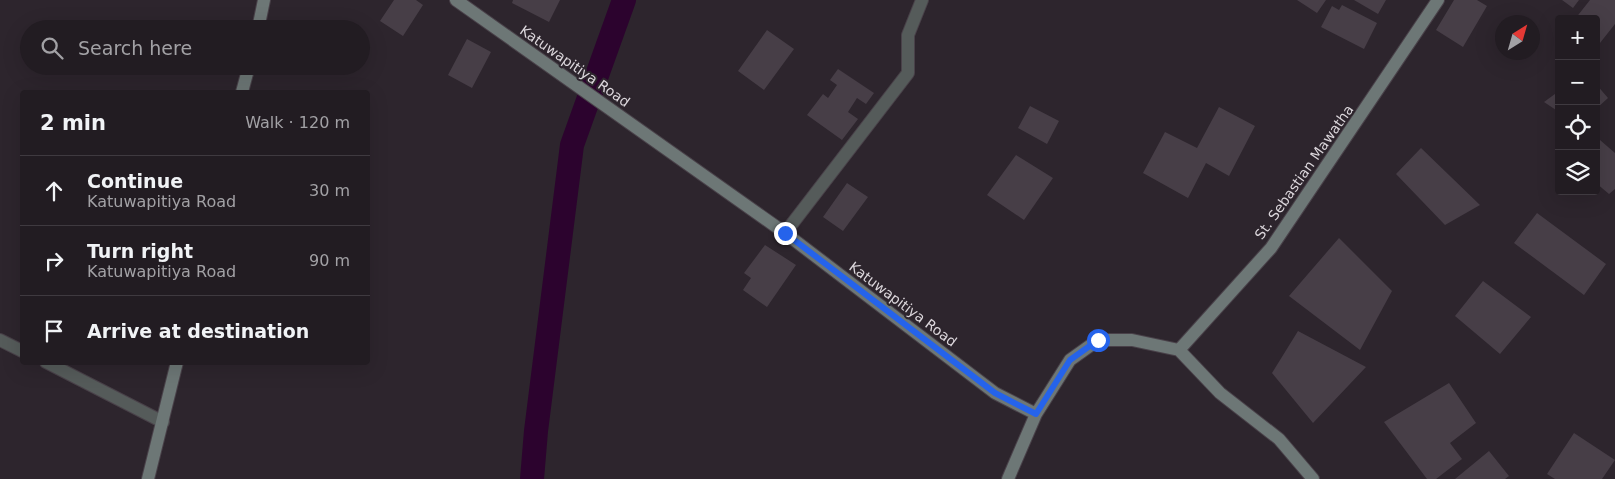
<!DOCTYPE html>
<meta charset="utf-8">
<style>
body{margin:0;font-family:"DejaVu Sans",sans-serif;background:#2a252a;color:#f1f3f6}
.controls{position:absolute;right:15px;top:15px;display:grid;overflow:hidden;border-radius:5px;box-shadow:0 5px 20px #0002}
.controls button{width:45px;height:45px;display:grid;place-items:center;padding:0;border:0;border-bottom:1px solid #3f3a40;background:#221c22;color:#f1f3f6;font:25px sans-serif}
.compass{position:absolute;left:1495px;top:15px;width:45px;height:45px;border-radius:50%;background:#221c22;box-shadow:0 5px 20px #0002;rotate:37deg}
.stop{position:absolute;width:15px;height:15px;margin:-11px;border:4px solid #2563eb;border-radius:50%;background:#fff}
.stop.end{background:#2563eb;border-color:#fff;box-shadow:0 1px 5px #0008}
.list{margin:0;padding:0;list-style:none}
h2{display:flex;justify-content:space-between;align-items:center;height:65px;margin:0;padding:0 20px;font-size:21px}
h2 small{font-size:16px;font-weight:400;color:#a2a1a5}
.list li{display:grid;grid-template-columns:32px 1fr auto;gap:15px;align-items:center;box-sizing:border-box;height:70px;padding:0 20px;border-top:1px solid #3f3a40}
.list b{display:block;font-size:19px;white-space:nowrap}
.list p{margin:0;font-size:16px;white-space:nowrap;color:#a2a1a5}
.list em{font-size:16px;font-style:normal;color:#a2a1a5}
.icon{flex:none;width:28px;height:28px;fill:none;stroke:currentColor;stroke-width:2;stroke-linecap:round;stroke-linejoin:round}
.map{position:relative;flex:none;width:1615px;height:479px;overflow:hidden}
.search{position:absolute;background:#221c22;box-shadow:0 5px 20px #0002;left:20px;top:20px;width:350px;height:55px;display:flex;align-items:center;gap:12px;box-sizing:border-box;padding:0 18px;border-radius:28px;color:#a2a1a5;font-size:19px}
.panel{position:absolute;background:#221c22;box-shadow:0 5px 20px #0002;left:20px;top:90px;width:350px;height:275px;border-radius:5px}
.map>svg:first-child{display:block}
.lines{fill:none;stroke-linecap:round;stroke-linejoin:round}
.canal{stroke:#2c032e;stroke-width:24}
.building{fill:#473e47}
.street-casing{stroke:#494149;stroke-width:14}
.secondary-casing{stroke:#494149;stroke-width:14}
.street{stroke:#555b5a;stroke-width:12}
.secondary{stroke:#6d7776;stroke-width:12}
.route{stroke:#2563eb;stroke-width:6}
.labels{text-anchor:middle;stroke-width:4;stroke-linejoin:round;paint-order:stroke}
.street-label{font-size:14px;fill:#dcd7dc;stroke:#2d252d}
</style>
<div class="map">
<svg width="1615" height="479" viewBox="0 0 1615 479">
<rect width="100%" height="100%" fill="#2d252d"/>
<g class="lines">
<!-- canal -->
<path class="canal" d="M532,479L536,431L572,145L624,0"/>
</g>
<!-- building -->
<path class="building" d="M394,0H416L423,5L403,36L380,21Z
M513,0H560L549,22L512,3Z
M1297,0H1326L1317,13Z
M1354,0H1386L1378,14Z
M1454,0H1477L1487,6L1463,47L1436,30Z
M1562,0H1579L1573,8Z
M1590,0H1615V24L1596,48V19H1575Z
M1342,5L1377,23L1364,49L1321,27L1332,6L1339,10Z
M767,30L794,49L764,90L738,71Z
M467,39L491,52L472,88L448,75Z
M838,69L874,93L866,104L857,98L848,112L858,119L842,140L807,115L823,94L828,98L837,85L830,80Z
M1596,84L1608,98L1596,109Z
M1559,91V112L1544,102Z
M1030,106L1059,121L1047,144L1018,128Z
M1219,107L1255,126L1229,176L1206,163L1188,198L1143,173L1165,132L1197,148Z
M1598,130L1600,140L1615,153V189L1609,194L1596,183V133Z
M1421,148L1480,205L1445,225L1396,174Z
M1016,155L1053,178L1024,220L987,195Z
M847,183L868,197L843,231L823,217Z
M1537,213L1606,264L1584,295L1514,243Z
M1339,238L1392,291L1360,350L1289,296Z
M765,245L796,265L767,307L743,290L751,278L744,273Z
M1483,281L1531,317L1500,354L1455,316Z
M1298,331L1366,367L1313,423L1272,373Z
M1449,383L1476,423L1450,443L1462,459L1436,479H1427L1384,422Z
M1574,433L1615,460L1602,479H1555L1547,474Z
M1489,451L1509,476L1505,479H1455Z"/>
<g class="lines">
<defs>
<path id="street" d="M785,233L908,73V35L922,0
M0,340L22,351
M46,362L163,422"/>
<path id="secondary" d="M456,0L785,233L995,393L1036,414
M258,29L264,0
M242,92L249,66
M1179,350L1271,248L1438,0
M148,479L177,362
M1008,479L1036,414L1070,360L1098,340H1132L1179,350L1220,393L1279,439L1313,479"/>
</defs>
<!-- street casing -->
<use href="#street" class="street-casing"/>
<!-- secondary casing -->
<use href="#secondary" class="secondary-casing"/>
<!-- street -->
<use href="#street" class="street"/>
<!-- secondary -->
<use href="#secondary" class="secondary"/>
</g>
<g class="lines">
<!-- route -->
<path class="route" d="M785,233L995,393L1036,414L1070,360L1098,340"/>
</g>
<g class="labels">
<!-- street labels -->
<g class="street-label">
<text transform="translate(575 66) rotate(35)" y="5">Katuwapitiya Road</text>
<text transform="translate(1304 172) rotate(-55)" y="5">St. Sebastian Mawatha</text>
<text transform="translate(903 304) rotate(37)" y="5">Katuwapitiya Road</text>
</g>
</g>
</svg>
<div class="controls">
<button>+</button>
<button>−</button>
<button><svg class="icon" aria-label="locate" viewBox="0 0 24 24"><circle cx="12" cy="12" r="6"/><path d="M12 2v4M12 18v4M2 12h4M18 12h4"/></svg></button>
<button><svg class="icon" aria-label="layers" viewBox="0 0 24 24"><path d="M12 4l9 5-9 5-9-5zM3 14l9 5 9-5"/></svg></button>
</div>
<svg class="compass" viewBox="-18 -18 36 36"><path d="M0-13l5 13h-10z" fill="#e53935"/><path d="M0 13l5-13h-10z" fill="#a2a1a5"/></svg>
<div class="stop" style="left:1098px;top:340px"></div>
<div class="stop end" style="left:785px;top:233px"></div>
<div class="search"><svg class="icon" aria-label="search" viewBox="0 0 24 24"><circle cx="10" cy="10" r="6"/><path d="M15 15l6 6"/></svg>Search here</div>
<section class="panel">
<h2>2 min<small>Walk · 120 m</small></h2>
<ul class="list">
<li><svg class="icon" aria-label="ahead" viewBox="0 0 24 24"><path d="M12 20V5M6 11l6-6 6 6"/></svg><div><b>Continue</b><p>Katuwapitiya Road</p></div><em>30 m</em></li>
<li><svg class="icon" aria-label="right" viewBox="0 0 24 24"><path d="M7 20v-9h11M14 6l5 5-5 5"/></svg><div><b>Turn right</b><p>Katuwapitiya Road</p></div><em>90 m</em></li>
<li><svg class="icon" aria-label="arrive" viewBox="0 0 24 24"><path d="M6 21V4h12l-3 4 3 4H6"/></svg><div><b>Arrive at destination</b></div></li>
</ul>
</section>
</div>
